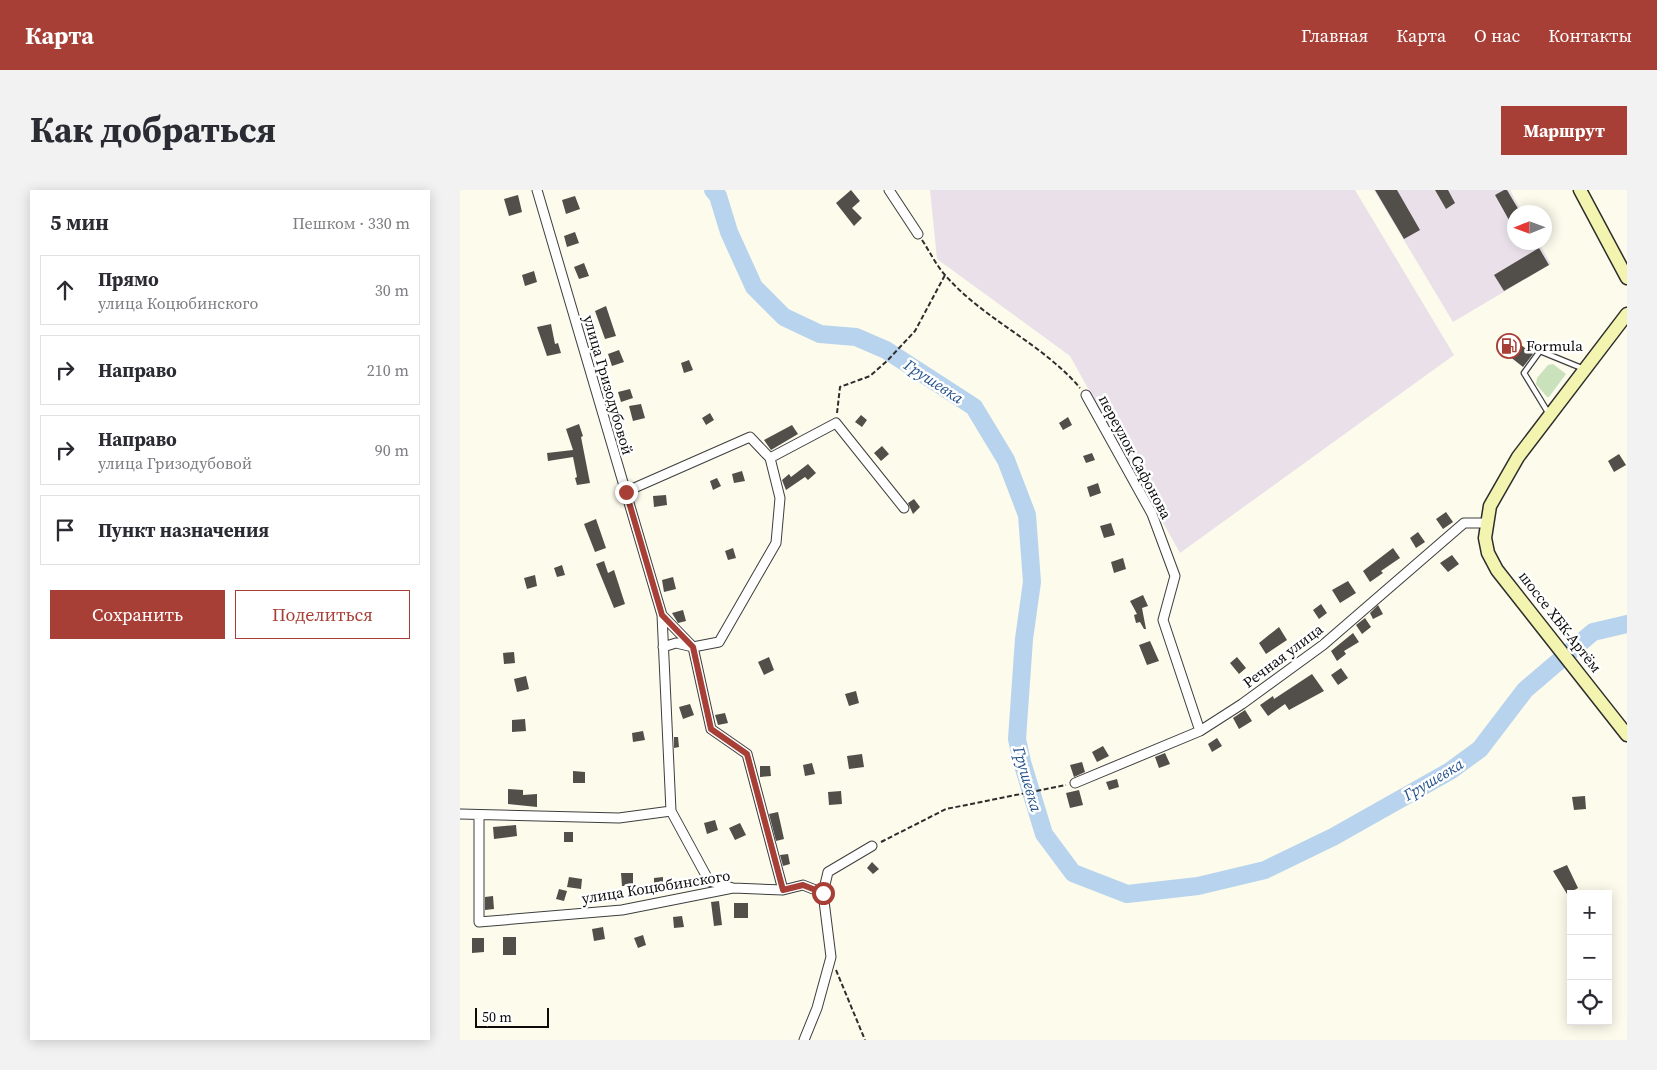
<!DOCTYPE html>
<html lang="ru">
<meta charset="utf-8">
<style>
body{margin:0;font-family:"Source Serif 4",serif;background:#f2f2f3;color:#2b2b33}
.controls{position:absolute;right:15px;bottom:15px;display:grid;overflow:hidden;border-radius:0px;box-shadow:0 2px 12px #0003}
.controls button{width:45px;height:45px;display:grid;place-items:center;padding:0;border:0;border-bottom:1px solid #e1e1e2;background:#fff;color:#2b2b33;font:25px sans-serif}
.compass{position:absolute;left:1047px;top:15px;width:45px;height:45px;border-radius:50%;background:#fff;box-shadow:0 2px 12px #0003;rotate:269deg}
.scale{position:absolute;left:15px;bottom:12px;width:74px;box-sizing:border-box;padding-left:5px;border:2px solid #0b0b0b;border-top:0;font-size:14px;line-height:18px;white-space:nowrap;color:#0b0b0b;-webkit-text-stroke:4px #fff;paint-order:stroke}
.stop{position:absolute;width:15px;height:15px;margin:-11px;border:4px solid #a83f36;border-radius:50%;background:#fff}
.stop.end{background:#a83f36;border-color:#fff;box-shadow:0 1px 5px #0008}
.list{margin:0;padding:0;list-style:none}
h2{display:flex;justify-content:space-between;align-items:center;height:65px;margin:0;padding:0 20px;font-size:21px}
h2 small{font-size:16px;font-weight:400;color:#7c7c81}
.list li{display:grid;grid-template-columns:32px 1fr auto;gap:15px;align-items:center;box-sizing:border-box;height:70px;margin:0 10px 10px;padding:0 10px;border:1px solid #e1e1e2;border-radius:0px}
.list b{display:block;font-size:19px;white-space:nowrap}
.list p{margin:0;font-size:16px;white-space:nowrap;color:#7c7c81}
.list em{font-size:16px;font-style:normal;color:#7c7c81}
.actions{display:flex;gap:10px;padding:15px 20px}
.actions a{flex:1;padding:11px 0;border:1px solid #a83f36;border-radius:0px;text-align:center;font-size:18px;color:#a83f36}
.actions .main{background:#a83f36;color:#fff}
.icon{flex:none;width:28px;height:28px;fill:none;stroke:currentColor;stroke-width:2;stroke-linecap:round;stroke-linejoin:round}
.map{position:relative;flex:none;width:1167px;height:850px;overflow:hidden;border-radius:0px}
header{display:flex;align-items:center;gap:30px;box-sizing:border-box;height:70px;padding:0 25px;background:#a83f36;color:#fff}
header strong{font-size:24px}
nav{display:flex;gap:28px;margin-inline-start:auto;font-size:18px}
.intro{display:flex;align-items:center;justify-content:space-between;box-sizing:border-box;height:120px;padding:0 30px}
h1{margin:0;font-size:35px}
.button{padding:12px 22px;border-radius:0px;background:#a83f36;color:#fff;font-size:18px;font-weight:700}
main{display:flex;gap:30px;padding:0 30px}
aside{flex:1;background:#fff;border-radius:0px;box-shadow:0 2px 12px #0003}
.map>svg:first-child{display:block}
.industrial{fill:#e9e0e9}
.green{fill:#cae2bb}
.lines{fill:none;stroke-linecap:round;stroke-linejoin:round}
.river{stroke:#b7d3ed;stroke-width:18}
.building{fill:#524e49}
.lane-casing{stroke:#3e3e3e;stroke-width:7}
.street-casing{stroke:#3e3e3e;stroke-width:11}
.secondary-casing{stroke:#2d2d2d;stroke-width:15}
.path{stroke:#2d2d2d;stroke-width:2;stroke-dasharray:5 2.5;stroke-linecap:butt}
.lane{stroke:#fff;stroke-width:4.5}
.street{stroke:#fff;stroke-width:9}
.secondary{stroke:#f3f4b0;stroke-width:12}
.route{stroke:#a83f36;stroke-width:6}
.labels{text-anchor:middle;stroke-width:5;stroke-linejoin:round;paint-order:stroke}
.poi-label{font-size:15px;fill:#0b0b0b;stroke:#fff;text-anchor:start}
.street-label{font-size:15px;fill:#0b0b0b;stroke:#fff}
.water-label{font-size:16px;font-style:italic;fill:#26538c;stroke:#fff}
</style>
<header>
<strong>Карта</strong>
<nav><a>Главная</a><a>Карта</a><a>О нас</a><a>Контакты</a></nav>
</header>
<div class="intro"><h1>Как добраться</h1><a class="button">Маршрут</a></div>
<main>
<aside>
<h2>5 мин<small>Пешком · 330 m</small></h2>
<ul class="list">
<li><svg class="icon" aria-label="ahead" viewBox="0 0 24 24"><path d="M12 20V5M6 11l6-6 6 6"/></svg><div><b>Прямо</b><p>улица Коцюбинского</p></div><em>30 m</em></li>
<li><svg class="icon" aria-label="right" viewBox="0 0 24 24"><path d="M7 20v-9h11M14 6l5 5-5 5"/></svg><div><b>Направо</b></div><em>210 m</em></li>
<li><svg class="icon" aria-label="right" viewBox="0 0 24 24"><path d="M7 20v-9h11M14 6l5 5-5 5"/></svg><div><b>Направо</b><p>улица Гризодубовой</p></div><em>90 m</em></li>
<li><svg class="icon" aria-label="arrive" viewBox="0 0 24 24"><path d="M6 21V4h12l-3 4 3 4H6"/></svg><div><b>Пункт назначения</b></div></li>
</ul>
<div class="actions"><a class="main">Сохранить</a><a>Поделиться</a></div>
</aside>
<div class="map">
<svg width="1167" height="850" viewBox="0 0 1167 850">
<rect width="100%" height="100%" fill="#fcfbec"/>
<!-- industrial -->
<path class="industrial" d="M470,0H895L994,165L720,363L610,166L477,69Z
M914,0H1050L1062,22H1054V52L1079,53L1091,74L993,132Z"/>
<!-- green -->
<path class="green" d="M1093,174L1106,184L1089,207H1087L1076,194L1077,188L1088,175Z"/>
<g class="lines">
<!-- river -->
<path class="river" d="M253,0L258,6L269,42L294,97L324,127L360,144L396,147L426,160L514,217L546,270L567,325L572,392L564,449L557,549L562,572L584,644L613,683L667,704L738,696L805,680L873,647L990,581L1020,559L1065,500L1133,442L1167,434"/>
</g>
<!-- building -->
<path class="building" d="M391,0L400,11L392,18L402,28L394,36L376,13Z
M915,0H937L960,40L944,49Z
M975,0H988L995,13L986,19Z
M1044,0H1047L1060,22H1054V39L1035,5Z
M58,5L62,22L49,26L44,9Z
M115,6L120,19L106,24L102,10Z
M115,42L119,53L107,57L104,46Z
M1079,58L1089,75L1044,101L1034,85Z
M124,73L129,86L119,89L114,77Z
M74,81L77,92L65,96L62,85Z
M146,116L156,146L145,149L135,121Z
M91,134L95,154L98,153L101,163L87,166L77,137Z
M1049,146L1073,164L1063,177L1039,158Z
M159,160L164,172L152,176L148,164Z
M229,170L233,180L224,183L221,173Z
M170,199L173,208L161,212L158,202Z
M181,214L185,228L173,231L169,216Z
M250,223L254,230L246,235L242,228Z
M401,225L407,230L402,237L395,232Z
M608,227L612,235L603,240L599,233Z
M119,234L123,246L121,247L130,293L117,295L115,288L117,287L113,267L88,271L87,263L113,260L106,239Z
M332,235L338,244L311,260L304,250Z
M422,256L429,264L421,271L414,263Z
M632,263L635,270L626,273L623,266Z
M1159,264L1166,275L1154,282L1148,271Z
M348,274L356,283L348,290L345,287L326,300L322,290L329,284L331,287Z
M282,281L285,291L274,293L272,284Z
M257,288L261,296L253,300L250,291Z
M638,293L641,303L630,307L627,297Z
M206,305L207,315L194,317L193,306Z
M454,309L460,317L453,324L448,313Z
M986,322L993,332L983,339L976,329Z
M136,329L146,358L135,362L124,334Z
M651,333L655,345L644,348L640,336Z
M958,342L965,352L956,358L950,348Z
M273,358L276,368L268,370L265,361Z
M933,358L940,368L921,381L923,383L910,392L903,381Z
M992,365L999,374L988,382L980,373Z
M663,368L666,379L654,383L651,372Z
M144,371L148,383L154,380L165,414L154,418L136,374Z
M102,375L105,385L97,387L94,378Z
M75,385L77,396L67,399L64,388Z
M213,387L216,399L204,402L202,390Z
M888,391L896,403L880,413L872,400Z
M683,405L688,416L682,418L686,439H684L680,432L676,433L674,425L677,424L670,411Z
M861,414L867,423L859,429L853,420Z
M918,415L923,424L913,429L910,423Z
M223,420L226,431L218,433L212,423Z
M905,428L911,437L902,444L896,435Z
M819,437L827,450L806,464L799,453Z
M893,443L899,452L884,461L886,464L877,471L871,461Z
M690,451L699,471L687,475L679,455Z
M54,462L55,473L44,474L43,463Z
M309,467L314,480L304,485L298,472Z
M777,467L786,478L779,484L770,473Z
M881,478L888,488L878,495L871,485Z
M852,484L864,501L829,520L825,514L808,526L800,515L813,506L814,509Z
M66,486L69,499L57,502L54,489Z
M396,501L399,513L389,516L385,504Z
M230,514L234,525L223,529L219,517Z
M785,520L792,531L779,539L773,528Z
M265,523L268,533L258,535L255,525Z
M65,529L66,541L52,542V530Z
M183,541L185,550L173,552L172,543Z
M214,547H218L219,557L214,558Z
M757,548L762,556L752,562L748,554Z
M643,556L649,566L637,572L632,562Z
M705,563L710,574L699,578L695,567Z
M402,564L404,577L389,579L387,566Z
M622,572L625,582L614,587L610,575Z
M352,573L355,584L345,586L343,575Z
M300,576H310L311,586L300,587Z
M113,581L125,582V593H113Z
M657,589L659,597L649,600L646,592Z
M48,599L63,600V605L77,604V617L48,614Z
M619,600L623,615L610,618L606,603Z
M381,601L382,614L369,615L368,602Z
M1125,606L1126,619L1114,620L1112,607Z
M318,622L324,649L316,651L309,624Z
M255,630L258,640L247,644L244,633Z
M280,633L286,645L275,650L269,638Z
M56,635L57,646L34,649L33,637Z
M104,642H113V652H104Z
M328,664L330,674L323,676L320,665Z
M412,672L419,679L413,684L407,678Z
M1107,675L1118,698L1107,704L1093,681Z
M161,683H173V696H162Z
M109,687L122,689L121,699L107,697Z
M203,687V697L194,698V688Z
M99,699L107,701L104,711L96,709Z
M33,706L34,719L25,720V707Z
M259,711L262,735L254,736L251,712Z
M274,713H288V728H274Z
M222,726L224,737L214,738L213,727Z
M143,737L145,749L134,751L132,739Z
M183,745L186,755L178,758L174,748Z
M43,747H56V765H43Z
M12,748H24V762L12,763Z"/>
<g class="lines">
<defs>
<path id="lane" d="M1089,224L1064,183L1080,161L1124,179"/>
<path id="street" d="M77,0L202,425L211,621L249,691L273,698
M429,0L458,44
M626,205L692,324L715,386L703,430L740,541
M310,268L376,233L444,318
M165,302L290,247L310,268L320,308L316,353L259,452L233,457L216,453L203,457
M202,425L233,457L251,539L287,564L323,700
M615,593L740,541L782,514L863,455L1004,333H1026
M0,624L159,628L211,621
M19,626V732L162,720L273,698L323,700L343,695L363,703
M344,850L357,818L371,767L363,703L368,682L412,656"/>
<path id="secondary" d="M1120,0L1167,88
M1167,124L1058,267L1030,316L1025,348L1028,363L1037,380L1167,545"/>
</defs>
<!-- lane casing -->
<use href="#lane" class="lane-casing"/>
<!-- street casing -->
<use href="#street" class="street-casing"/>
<!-- secondary casing -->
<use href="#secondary" class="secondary-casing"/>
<!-- path -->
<path class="path" d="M462,50C470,62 476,75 485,85C524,130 582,153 620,198
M377,223L380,197L410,186L427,171L455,141L485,85
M421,652L486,619L606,595
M376,780L405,850"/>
<!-- lane -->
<use href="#lane" class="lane"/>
<!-- street -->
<use href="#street" class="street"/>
<!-- secondary -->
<use href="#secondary" class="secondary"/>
</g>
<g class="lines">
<!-- route -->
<path class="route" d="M166,302L202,425L233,457L251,539L287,564L323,700L343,695L363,703"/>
</g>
<!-- icons -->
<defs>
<symbol id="fuel-ring" viewBox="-11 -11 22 22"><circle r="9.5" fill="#fff" stroke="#a83f36" stroke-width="1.5"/><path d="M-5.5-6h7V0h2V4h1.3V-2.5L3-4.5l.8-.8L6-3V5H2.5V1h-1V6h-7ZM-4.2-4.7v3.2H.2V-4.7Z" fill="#a83f36"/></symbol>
</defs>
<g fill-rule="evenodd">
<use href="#fuel-ring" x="1035" y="142" width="28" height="28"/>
</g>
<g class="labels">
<!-- poi labels -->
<g class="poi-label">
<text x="1066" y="161">Formula</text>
</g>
<!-- street labels -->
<g class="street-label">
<text transform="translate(148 195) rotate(74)" y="5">улица Гризодубовой</text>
<text transform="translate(675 267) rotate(62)" y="5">переулок Сафонова</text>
<text transform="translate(1100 432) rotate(52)" y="5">шоссе ХБК-Артём</text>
<text transform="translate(823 466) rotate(-37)" y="5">Речная улица</text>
<text transform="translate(196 697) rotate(-9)" y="5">улица Коцюбинского</text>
</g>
<!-- water labels -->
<g class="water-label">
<text transform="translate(474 191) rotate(33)" y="6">Грушевка</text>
<text transform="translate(568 589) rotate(74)" y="6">Грушевка</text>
<text transform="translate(973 589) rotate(-31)" y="6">Грушевка</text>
</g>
</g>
</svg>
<div class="controls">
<button>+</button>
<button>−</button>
<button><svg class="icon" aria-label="locate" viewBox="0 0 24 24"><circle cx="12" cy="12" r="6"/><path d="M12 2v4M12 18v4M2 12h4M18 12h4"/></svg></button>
</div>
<svg class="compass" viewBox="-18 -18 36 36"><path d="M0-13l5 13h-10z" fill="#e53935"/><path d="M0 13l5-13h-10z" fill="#7c7c81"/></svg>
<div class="scale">50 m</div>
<div class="stop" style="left:363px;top:703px"></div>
<div class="stop end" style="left:166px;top:302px"></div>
</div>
</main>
